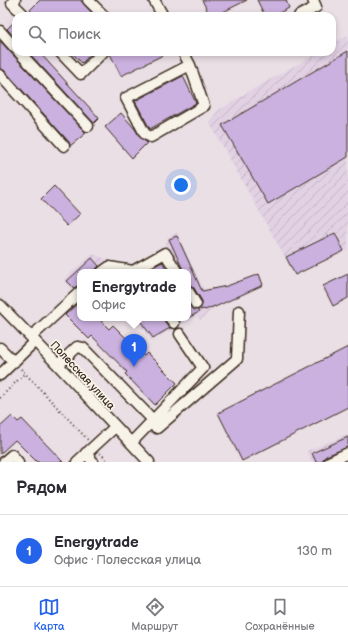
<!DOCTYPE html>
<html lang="ru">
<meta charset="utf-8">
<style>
body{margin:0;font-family:"Balsamiq Sans",sans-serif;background:#f2f2f3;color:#2b2b33}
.you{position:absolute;left:181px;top:185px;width:14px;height:14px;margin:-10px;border:3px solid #fff;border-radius:50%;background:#1a73e8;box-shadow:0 0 0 6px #1a73e833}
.badge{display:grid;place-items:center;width:26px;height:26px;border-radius:50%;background:#2563eb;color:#fff;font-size:13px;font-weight:700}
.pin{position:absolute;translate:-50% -33px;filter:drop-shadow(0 1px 2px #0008)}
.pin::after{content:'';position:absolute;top:21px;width:14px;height:12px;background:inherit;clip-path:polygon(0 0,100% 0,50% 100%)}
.popup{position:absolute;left:77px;top:269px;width:114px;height:52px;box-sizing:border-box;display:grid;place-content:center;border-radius:8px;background:#fff;filter:drop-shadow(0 1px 3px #0005);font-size:13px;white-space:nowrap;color:#7c7c81}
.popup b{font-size:15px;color:#2b2b33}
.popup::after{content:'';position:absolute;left:50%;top:100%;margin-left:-8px;border:8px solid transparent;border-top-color:#fff}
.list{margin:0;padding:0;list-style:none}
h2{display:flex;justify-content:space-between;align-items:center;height:52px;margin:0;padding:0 16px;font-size:17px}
h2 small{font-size:13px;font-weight:400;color:#7c7c81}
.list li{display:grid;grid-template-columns:26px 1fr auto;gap:12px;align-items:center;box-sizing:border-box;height:72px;padding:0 16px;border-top:1px solid #e1e1e2}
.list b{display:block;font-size:15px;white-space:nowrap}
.list p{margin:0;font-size:13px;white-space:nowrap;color:#7c7c81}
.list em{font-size:13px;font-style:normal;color:#7c7c81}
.icon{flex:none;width:22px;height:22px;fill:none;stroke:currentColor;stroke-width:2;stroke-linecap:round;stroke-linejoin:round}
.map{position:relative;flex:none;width:348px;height:462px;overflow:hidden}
.search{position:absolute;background:#fff;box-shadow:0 2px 6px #0003;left:12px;right:12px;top:12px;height:44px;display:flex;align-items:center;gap:10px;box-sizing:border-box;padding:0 14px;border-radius:12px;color:#7c7c81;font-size:15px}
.sheet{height:124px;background:#fff}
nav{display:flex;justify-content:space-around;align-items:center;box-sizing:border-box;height:56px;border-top:1px solid #e1e1e2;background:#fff;font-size:11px;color:#7c7c81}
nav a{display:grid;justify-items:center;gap:2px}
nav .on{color:#2563eb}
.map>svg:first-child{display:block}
.industrial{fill:url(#industrial-furrows)}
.building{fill:#cbb1df;stroke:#3b2a1e}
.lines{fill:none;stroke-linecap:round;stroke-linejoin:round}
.minor-casing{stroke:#3b2a1e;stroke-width:13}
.path{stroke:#3b2a1e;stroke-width:2;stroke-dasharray:1 3;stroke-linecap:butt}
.minor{stroke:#f7f3e8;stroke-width:10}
.labels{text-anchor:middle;stroke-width:3.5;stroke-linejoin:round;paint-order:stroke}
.street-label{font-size:11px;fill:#3b2a1e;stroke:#f7f3e8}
</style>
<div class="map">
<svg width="348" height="462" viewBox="0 0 348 462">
<defs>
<pattern id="industrial-furrows" width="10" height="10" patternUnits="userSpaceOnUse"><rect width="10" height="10" fill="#e1d1e3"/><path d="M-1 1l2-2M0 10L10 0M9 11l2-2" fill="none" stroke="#c2b4c2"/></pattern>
</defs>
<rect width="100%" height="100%" fill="#eadfe5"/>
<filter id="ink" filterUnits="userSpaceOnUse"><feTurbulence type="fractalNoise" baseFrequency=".025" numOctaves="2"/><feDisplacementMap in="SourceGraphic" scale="8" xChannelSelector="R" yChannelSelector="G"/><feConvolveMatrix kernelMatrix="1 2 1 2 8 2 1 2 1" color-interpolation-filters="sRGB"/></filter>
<g filter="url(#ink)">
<!-- industrial -->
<path class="industrial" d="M348,35V251H344L295,275L209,122L219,110L250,91L319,52H332V45Z
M177,233L204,291L214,307L200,320L196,315L152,341L135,318H188V272H80V296L63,280L93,254L129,268L165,249L168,237Z
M348,434V462H312L307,451Z"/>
<!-- building -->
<path class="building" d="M40,0H80L95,16H35L30,10Z
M202,0H247L215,16H210Z
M257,0H286L289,8L273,16H265Z
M16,20V39L7,29Z
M0,41L85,132L86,133L70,146L69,142L5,71L0,68Z
M348,51V157L268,204L222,125Z
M28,52H39L99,118L94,123Z
M71,52H93L82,63Z
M109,52H169L121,76Z
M183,76L196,103L150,129L135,101Z
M121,113L135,129L140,137L147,143L132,158L105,127Z
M54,186L80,214L67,226L41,199Z
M335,233L344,251L295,275L286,257Z
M177,236L202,291L227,286L259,274L263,285L215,307V306L205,310L204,309L201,310L200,309L202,304V301L194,288L190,285L188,281V272H184L169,239Z
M92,258L99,266L96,269V272H80V284L74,288L67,281Z
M162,262L169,272H144Z
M348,274V298L333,306L323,286Z
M80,301V318H98L109,329L113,325L144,356L147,353L177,383L155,405L125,374L127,372L92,336L89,339L65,315Z
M188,303L193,309L198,310L199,312L188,318Z
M138,318H164L165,322L170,328L153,338Z
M348,347V407L242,461L218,413Z
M12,416L18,422L22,419L63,462H37L15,440L0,454V427Z
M348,437V447L326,456L323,459V462H316L312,453Z"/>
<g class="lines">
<defs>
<path id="minor" d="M15,0L12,3L25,16
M88,0L104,16
M154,0L163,16
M299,16L316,7L313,0
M0,31L16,49
M19,52L88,126
M60,52L81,74L103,52
M183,52L190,65L126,98L145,134L151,137L204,106L190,65
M0,75L64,146
M133,271L165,253L177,272
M102,272L109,267L133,271L134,272
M188,291L196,304
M0,305L58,365L149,462
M170,318L174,323
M31,337L80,292
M0,348L14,362
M58,365L77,347L83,348L154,421
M0,375L35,341
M150,424L157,428L237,359L239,311
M131,443L203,368L180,334
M86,453L93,462
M4,462L12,455L18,462
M77,462L115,427
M329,462L348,453"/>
</defs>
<!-- minor casing -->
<use href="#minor" class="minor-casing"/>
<!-- path -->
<path class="path" d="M21,369L88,440
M0,398L25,373
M100,453L109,462"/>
<!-- minor -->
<use href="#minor" class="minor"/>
</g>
</g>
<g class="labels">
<!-- street labels -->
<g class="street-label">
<text transform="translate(83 375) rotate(47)" y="4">Полесская улица</text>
</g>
</g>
</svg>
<div class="you"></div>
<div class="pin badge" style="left:134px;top:367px">1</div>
<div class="popup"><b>Energytrade</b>Офис</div>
<div class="search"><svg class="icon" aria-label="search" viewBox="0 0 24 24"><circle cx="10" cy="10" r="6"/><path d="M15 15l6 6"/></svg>Поиск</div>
</div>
<section class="sheet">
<h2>Рядом<small></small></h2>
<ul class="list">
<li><span class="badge">1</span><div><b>Energytrade</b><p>Офис · Полесская улица</p></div><em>130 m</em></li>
</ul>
</section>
<nav>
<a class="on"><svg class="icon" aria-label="map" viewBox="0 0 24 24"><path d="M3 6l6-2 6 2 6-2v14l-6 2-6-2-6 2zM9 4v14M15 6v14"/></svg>Карта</a>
<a><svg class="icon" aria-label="directions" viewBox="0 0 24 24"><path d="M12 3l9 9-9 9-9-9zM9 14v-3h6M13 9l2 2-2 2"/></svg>Маршрут</a>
<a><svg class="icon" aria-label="saved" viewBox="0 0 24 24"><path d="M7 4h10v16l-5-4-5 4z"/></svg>Сохранённые</a>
</nav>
